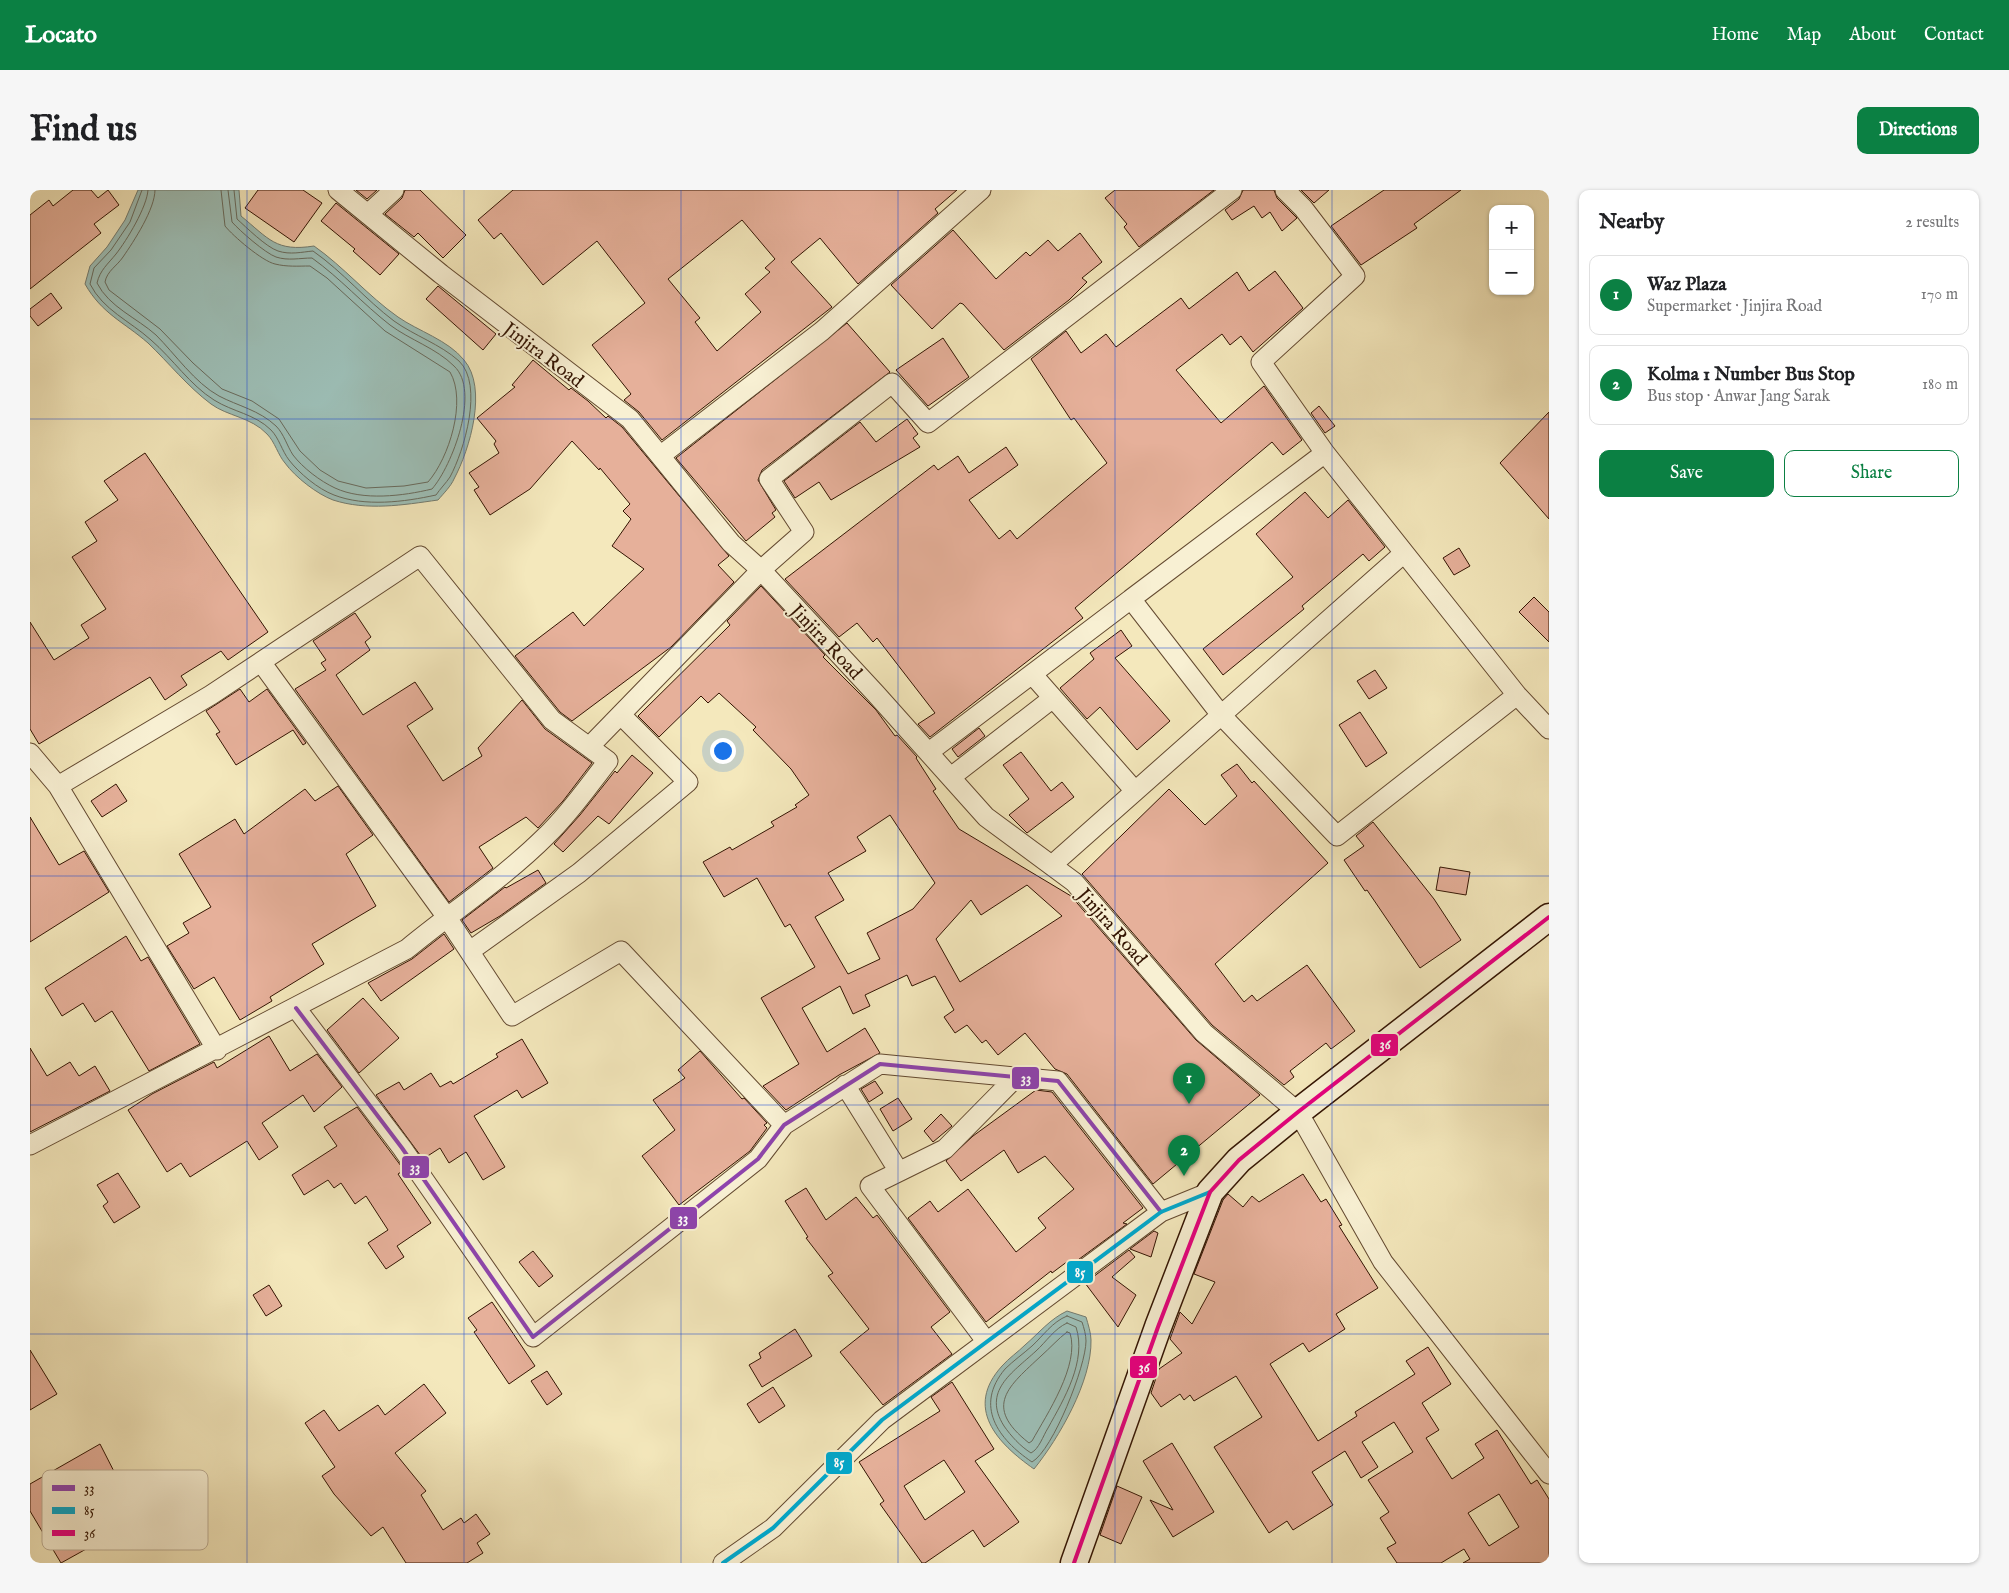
<!DOCTYPE html>
<meta charset="utf-8">
<style>
body{margin:0;font-family:"IM FELL English",serif;background:#f6f6f6;color:#202124}
.controls{position:absolute;right:15px;top:15px;display:grid;overflow:hidden;border-radius:10px;box-shadow:0 1px 4px #0004}
.controls button{width:45px;height:45px;display:grid;place-items:center;padding:0;border:0;border-bottom:1px solid #e0e0e0;background:#fff;color:#202124;font:25px sans-serif}
.you{position:absolute;left:692px;top:560px;width:18px;height:18px;margin:-12px;border:4px solid #fff;border-radius:50%;background:#1a73e8;box-shadow:0 0 0 8px #1a73e833}
.badge{display:grid;place-items:center;width:32px;height:32px;border-radius:50%;background:#0b8043;color:#fff;font-size:16px;font-weight:700}
.pin{position:absolute;translate:-50% -41px;filter:drop-shadow(0 1px 2px #0008)}
.pin::after{content:'';position:absolute;top:26px;width:18px;height:15px;background:inherit;clip-path:polygon(0 0,100% 0,50% 100%)}
.list{margin:0;padding:0;list-style:none}
h2{display:flex;justify-content:space-between;align-items:center;height:65px;margin:0;padding:0 20px;font-size:21px}
h2 small{font-size:16px;font-weight:400;color:#757577}
.list li{display:grid;grid-template-columns:32px 1fr auto;gap:15px;align-items:center;box-sizing:border-box;height:80px;margin:0 10px 10px;padding:0 10px;border:1px solid #e0e0e0;border-radius:10px}
.list b{display:block;font-size:19px;white-space:nowrap}
.list p{margin:0;font-size:16px;white-space:nowrap;color:#757577}
.list em{font-size:16px;font-style:normal;color:#757577}
.actions{display:flex;gap:10px;padding:15px 20px}
.actions a{flex:1;padding:11px 0;border:1px solid #0b8043;border-radius:10px;text-align:center;font-size:18px;color:#0b8043}
.actions .main{background:#0b8043;color:#fff}
.map{position:relative;flex:none;width:1519px;height:1373px;overflow:hidden;border-radius:10px}
header{display:flex;align-items:center;gap:30px;box-sizing:border-box;height:70px;padding:0 25px;background:#0b8043;color:#fff}
header strong{font-size:24px}
nav{display:flex;gap:28px;margin-inline-start:auto;font-size:18px}
.intro{display:flex;align-items:center;justify-content:space-between;box-sizing:border-box;height:120px;padding:0 30px}
h1{margin:0;font-size:35px}
.button{padding:12px 22px;border-radius:10px;background:#0b8043;color:#fff;font-size:18px;font-weight:700}
main{display:flex;gap:30px;padding:0 30px}
aside{flex:1;background:#fff;border-radius:10px;box-shadow:0 1px 4px #0004}
.map>svg:first-child{display:block}
.water{fill:#9dbfb7;stroke:#737b6f}
.lines{fill:none;stroke-linecap:round;stroke-linejoin:round}
.shore{stroke:#686a5c;stroke-width:1}
.building{fill:#e6b09a;stroke:#331402;fill-rule:evenodd}
.minor-casing{stroke:#634930;stroke-width:21}
.secondary-casing{stroke:#331402;stroke-width:29}
.minor{stroke:#f8f0d3;stroke-width:19}
.secondary{stroke:#f8f0d3;stroke-width:26}
.bus-1-casing{stroke:#f8f0d3;stroke-width:8}
.bus-2-casing{stroke:#f8f0d3;stroke-width:8}
.bus-3-casing{stroke:#f8f0d3;stroke-width:8}
.bus-1{stroke:#8e44ad;stroke-width:4}
.bus-2{stroke:#00a9ce;stroke-width:4}
.bus-3{stroke:#e5007d;stroke-width:4}
.grid{fill:none;stroke:#1d4ed8;stroke-width:1;stroke-opacity:0.55}
.labels{text-anchor:middle;stroke-width:4;stroke-linejoin:round;paint-order:stroke}
.street-label{font-size:19px;fill:#331402;stroke:#f8f0d3}
.key{fill:#f8f0d3;stroke:#bdae94;stroke-width:1}
.key-label{font-size:14px;fill:#331402}
.line-badge{stroke:#f8f0d3;stroke-width:2}
.badge-label{font-size:14px;text-anchor:middle;font-weight:bold;fill:#fff}
</style>
<header>
<strong>Locato</strong>
<nav><a>Home</a><a>Map</a><a>About</a><a>Contact</a></nav>
</header>
<div class="intro"><h1>Find us</h1><a class="button">Directions</a></div>
<main>
<div class="map">
<svg width="1519" height="1373" viewBox="0 0 1519 1373">
<rect width="100%" height="100%" fill="#f4e8bc"/>
<filter id="stains"><feTurbulence type="fractalNoise" baseFrequency=".004" numOctaves="4"/><feColorMatrix values="0 0 0 0 .2 0 0 0 0 .09 0 0 0 0 .02 0 0 0 .5 -.17"/></filter>
<radialGradient id="worn" r=".72"><stop offset=".6" stop-color="#630" stop-opacity="0"/><stop offset="1" stop-color="#630" stop-opacity=".3"/></radialGradient>
<!-- water -->
<path class="water" d="M108,0H209L211,26C239,49 246,62 284,56C314,77 338,106 368,127C388,141 418,150 434,170C458,198 440,259 424,289C421,296 414,303 408,310C373,315 337,321 303,310C287,304 265,287 255,273C248,265 245,252 237,244C221,227 197,226 181,214C157,196 139,173 118,153C94,132 72,124 55,94L60,76L77,57L95,30Z
M1037,1121L1056,1127C1058,1134 1061,1143 1061,1150C1062,1191 1029,1248 1004,1279C967,1253 934,1218 972,1176C979,1168 988,1162 995,1155C1009,1143 1020,1129 1037,1121Z"/>
<g class="lines">
<!-- shore -->
<path class="shore" d="M112,0L100,32L81,60L64,78L60,94C73,120 100,131 121,150C143,169 160,195 184,210C203,222 225,224 241,240C249,248 252,261 259,270C269,283 288,299 304,305C335,317 374,312 406,305C410,299 416,293 420,287C434,261 454,195 429,171C410,154 385,146 364,131C336,110 313,82 283,61C272,62 260,65 248,61C236,57 216,37 207,29L204,0
M118,0C117,17 97,50 86,64C78,74 70,80 67,93C79,117 107,128 126,145C145,164 165,193 189,206C208,216 229,220 246,236C254,244 257,256 263,265C273,278 290,291 305,298C333,311 373,306 402,299C422,276 451,201 424,176C406,158 380,150 360,135C333,114 310,88 282,68C270,68 258,71 246,67C235,63 210,41 202,32L198,0
M125,0C125,19 104,51 93,67C87,76 77,81 75,92L79,100L130,139L163,173L192,199L222,211L249,229L270,261L290,280L308,291L336,298L374,296L398,292C419,268 437,211 420,182L355,141L297,88L280,76C268,76 257,77 245,74C232,71 203,46 195,36L191,0
M1037,1126L1052,1132C1054,1138 1056,1145 1056,1151C1056,1176 1023,1260 1002,1272C968,1249 944,1216 975,1179C983,1171 993,1164 1002,1156C1013,1146 1022,1132 1037,1126Z
M1037,1133L1046,1137C1057,1171 1034,1209 1018,1238C1013,1246 1009,1259 1001,1263C990,1256 981,1246 974,1236C952,1201 982,1183 1006,1161C1016,1152 1024,1139 1037,1133Z
M1037,1142L1040,1143C1050,1175 1017,1224 1002,1251L999,1253C952,1216 979,1196 1011,1166C1020,1158 1028,1149 1037,1142Z"/>
</g>
<!-- building -->
<path class="building" d="M43,0H61L68,8L78,0L89,15L64,34L71,43L0,99V25L19,10L23,16Z
M228,0H273L292,13L264,52L215,18Z
M326,0H347L337,9Z
M375,0H390L436,45L413,68L388,43L384,47L355,24L372,8Z
M483,0H927L905,19L908,23L828,94L790,48L761,72L802,117L632,250L609,222L594,210L601,204L562,155L615,113L567,51L513,95L471,43L464,49L448,30ZM712,30L745,69L735,78L740,82L715,104L731,122L687,161L665,132L670,128L638,89Z
M1085,0H1184L1109,57L1094,37L1097,34L1075,8Z
M1213,0H1244L1247,8L1267,28L1252,41L1240,22L1232,28L1224,16L1202,30L1195,20L1209,9Z
M1271,0H1299L1284,13Z
M1354,0H1431L1384,34L1387,38L1331,75L1301,36Z
M306,13L369,64L350,85L323,61L325,59L291,31Z
M923,40L966,89L996,62L1000,66L1018,50L1028,61L1050,43L1072,72L1052,88L1057,92L1039,110L974,160L933,114L930,113L902,139L861,95Z
M1245,81L1273,118L1223,162L1211,146L1200,155L1192,144L1146,180L1191,233L1234,196L1272,250L1253,265L1242,252L1045,418L1053,428L900,547L888,534L905,523L847,448L843,452L827,433L809,447L755,389L904,275L908,280L928,266L939,283L976,257L988,275L939,310L969,349L980,340L987,349L1077,273L1044,228L1041,230L1001,169L1036,141L1051,163L1076,144L1086,157L1151,108L1159,119L1207,82L1219,101Z
M408,96L466,144L453,160L396,109Z
M21,103L32,118L8,136L0,126V119Z
M817,133L860,182L732,280L728,290L746,320L742,323L745,327L716,351L646,268Z
M913,148L939,187L898,216L866,180Z
M503,170L539,200L541,198L558,211L576,228L578,226L592,237L699,366L688,375L704,392L641,457L542,531L530,522L485,466L543,422L554,436L614,379L582,356L601,329L593,321L600,314L570,278L569,280L542,251L500,299L460,325L444,300L449,297L439,283L469,263L464,254L466,251L447,228L485,197L482,195Z
M1289,216L1305,236L1295,243L1281,223Z
M1519,222V329L1470,273Z
M877,229L888,244L883,248L890,257L801,310L789,292L765,308L754,291L830,232L846,252Z
M115,263L238,442L198,470L191,461L151,486L157,495L135,510L120,487L9,554L0,539V432L24,470L59,448L51,435L76,419L42,367L67,351L55,332L88,310L74,291Z
M1275,302L1298,328L1318,310L1355,357L1339,371L1333,364L1272,416L1274,419L1193,485L1173,459L1263,387L1226,344Z
M1429,358L1440,376L1424,385L1413,368Z
M731,396L795,465L793,467L846,520L865,546L867,545L887,567L886,568L906,599L903,601L929,639L1041,706L1166,850L1230,905L1123,994L1037,884L1025,879L995,843L968,865L956,850L952,853L937,835L925,843L914,827L924,820L905,786L882,796L877,785L835,805L840,816L823,824L810,796L772,818L797,862L835,838L850,863L809,885L756,920L733,896L769,874L731,808L785,777L760,734L755,737L727,688L694,707L673,672L700,657L702,660L744,636L741,632L767,617L765,615L779,605L761,579L723,540L726,537L689,503L678,513L671,506L629,547L608,526L700,435L697,431ZM860,625L905,693L883,719L837,743L850,769L818,784L785,727L814,710L798,683L836,661L827,647ZM997,695L1032,726L930,792L906,749L941,710L951,725Z
M1504,407L1519,422V452L1489,422Z
M325,423L341,447L335,452L340,460L306,485L333,525L385,492L403,519L377,536L413,591L452,566L448,558L492,510L515,539L562,573L533,611L508,638L496,627L449,657L463,678L419,712L265,499L296,480L291,473L296,470L283,451Z
M1091,440L1102,456L1085,468L1140,531L1107,560L1070,517L1057,529L1030,498L1064,469L1060,463Z
M1345,480L1357,498L1339,509L1327,491Z
M210,499L219,512L237,499L276,553L273,555L263,540L206,575L186,544L190,542L176,521Z
M1330,522L1357,563L1336,577L1309,535Z
M949,538L955,546L928,567L922,559Z
M991,562L1021,601L1032,592L1044,607L997,643L979,625L999,609L973,575Z
M602,565L623,583L579,634L568,626L533,662L524,654L550,625L585,581L587,583Z
M1207,574L1222,593L1224,591L1298,673L1185,774L1214,812L1222,805L1227,811L1277,775L1325,841L1301,859L1296,853L1260,881L1264,887L1254,895L1182,835L1052,684L1139,599L1175,635L1207,606L1191,585Z
M86,594L97,611L72,627L61,611Z
M308,596L343,645L316,664L346,716L282,754L294,774L240,807L242,811L210,830L184,787L164,799L137,756L159,743L153,733L181,717L149,664L205,629L214,644L275,599L285,611Z
M0,627L29,675L54,661L79,702L0,752Z
M1343,632L1404,709L1431,750L1390,778L1337,700L1335,701L1314,670L1334,656L1326,646Z
M1410,677L1440,682L1436,705L1406,700Z
M508,680L516,693L470,726L441,743L432,730L475,697L476,698Z
M414,744L424,759L351,811L338,793L382,769Z
M96,746L111,771L118,767L170,854L119,881L82,821L65,832L53,813L32,826L15,798Z
M333,808L369,848L329,883L297,840Z
M239,846L260,881L287,864L312,897L284,922L273,905L232,933L248,957L229,970L217,951L160,987L151,973L137,982L98,920L122,904L184,872L187,878Z
M492,849L518,893L492,908L487,900L444,926L475,977L453,990L436,962L419,973L410,958L393,969L346,905L369,892L374,900L401,883L410,897L421,891L423,894L468,867L466,864Z
M0,858L17,886L40,872L49,886L65,876L80,901L0,942Z
M670,861L712,909L714,908L737,933L734,935L737,938L720,961L649,1015L612,966L645,940L623,910L655,888L648,880Z
M845,891L853,903L839,912L831,899Z
M1006,900L1022,902L1113,1018L1093,1033L1097,1034L1041,1075L1038,1071L1022,1083L1021,1081L956,1132L878,1028L900,1011L908,1022L938,999L986,1062L1016,1038L1008,1028L1044,999L1015,966L988,983L974,960L931,991L916,971L943,946Z
M868,908L882,929L863,941L850,919Z
M327,917L374,980L368,984L401,1033L367,1056L374,1067L356,1079L338,1053L358,1040L336,1006L325,1014L311,993L304,998L298,990L274,1005L262,985L307,956L294,937Z
M911,924L922,936L903,952L894,941Z
M88,983L110,1017L84,1033L73,1016L78,1012L67,995Z
M1273,984L1291,1012L1296,1009L1312,1035L1309,1036L1348,1098L1306,1124L1315,1139L1279,1162L1273,1153L1240,1174L1288,1251L1327,1226L1325,1222L1385,1184L1376,1171L1398,1157L1421,1194L1392,1213L1409,1240L1396,1248L1422,1289L1454,1268L1445,1254L1467,1240L1501,1294L1507,1290L1519,1309V1373H1433L1440,1369L1434,1359L1411,1373H1367L1357,1358L1366,1353L1350,1328L1359,1322L1338,1290L1383,1262L1364,1232L1332,1252L1348,1277L1331,1288L1315,1261L1282,1282L1303,1315L1263,1340L1257,1331L1239,1343L1184,1257L1232,1227L1206,1186L1164,1211L1160,1205L1154,1210L1150,1204L1131,1217L1121,1203L1129,1179L1152,1163L1140,1149L1150,1122L1162,1134L1185,1092L1164,1084L1193,1010L1198,1004L1213,1017L1222,1006L1229,1012ZM1469,1304L1489,1337L1459,1356L1438,1323Z
M776,998L796,1030L826,1007L843,1028L847,1025L920,1122L901,1137L922,1164L853,1215L810,1162L839,1139L798,1086L803,1083L776,1048L778,1047L755,1011Z
M1124,1041L1128,1043L1121,1067L1100,1059Z
M1099,1060L1105,1067L1082,1087L1106,1105L1088,1137L1055,1093Z
M503,1061L523,1086L509,1097L489,1072Z
M239,1095L252,1116L236,1126L223,1105Z
M462,1112L505,1176L479,1194L444,1142L447,1140L438,1128Z
M765,1139L782,1166L732,1197L719,1175L731,1168L729,1163Z
M0,1160L27,1204L0,1220Z
M517,1181L532,1204L517,1215L501,1191Z
M922,1192L964,1259L945,1271L989,1332L954,1357L943,1340L895,1373H892L850,1314L854,1311L829,1272L910,1221L901,1207ZM914,1270L935,1302L895,1330L874,1296Z
M394,1194L416,1223L365,1263L396,1301L391,1305L413,1340L431,1328L434,1333L446,1324L460,1344L447,1353L453,1363L437,1373H376L353,1337L341,1346L304,1304L292,1286L305,1277L275,1233L294,1220L309,1241L348,1215L355,1225Z
M743,1197L755,1216L729,1233L717,1214Z
M1142,1253L1184,1322L1143,1347L1120,1310L1143,1320L1113,1271Z
M70,1254L95,1303L51,1328L67,1353L31,1373L0,1321V1294Z
M1087,1296L1112,1307L1091,1354L1070,1345Z"/>
<g class="lines">
<defs>
<path id="minor" d="M308,0L411,84L600,229L701,353L731,380L846,504L956,627L1044,692L1174,843L1268,922L1353,1072L1519,1284
M1255,0L1273,18L1325,86L1231,172L1295,263L1487,505L1519,539
M338,24L364,0
M1295,263L1101,409L1191,525L1307,646L1487,505
M630,266L792,141L951,0
M231,472L416,726L482,826L591,761L754,935
M1002,484L1105,601
M899,562L1101,409
M0,563L28,596L181,505L390,366L522,530L559,557L731,380L774,342L739,289L862,193L898,233L1202,0
M921,587L1023,508
M28,596L187,860
M1022,675L1374,363
M440,761L549,683L658,592L591,525
M266,818L372,958L503,1147L728,969L754,935L850,874L1028,891L1131,1022
M815,895L868,980
M0,955L377,759C423,721 474,688 517,645C540,623 559,595 578,571L559,557
M956,1151L840,996L915,959L986,887
M693,1373L743,1338L852,1230L1131,1022L1180,1002"/>
<path id="secondary" d="M1044,1373L1128,1137L1180,1002L1209,970L1268,922L1519,727"/>
</defs>
<!-- minor casing -->
<use href="#minor" class="minor-casing"/>
<!-- secondary casing -->
<use href="#secondary" class="secondary-casing"/>
<!-- minor -->
<use href="#minor" class="minor"/>
<!-- secondary -->
<use href="#secondary" class="secondary"/>
<defs>
<path id="bus-1" d="M266,818L372,958L503,1147L728,969L754,935L850,874L1028,891L1131,1022"/>
<path id="bus-2" d="M693,1373L743,1338L852,1230L1131,1022L1180,1002"/>
<path id="bus-3" d="M1044,1373L1128,1137L1180,1002L1209,970L1268,922L1519,727"/>
</defs>
<!-- bus-1 casing -->
<use href="#bus-1" class="bus-1-casing"/>
<!-- bus-2 casing -->
<use href="#bus-2" class="bus-2-casing"/>
<!-- bus-3 casing -->
<use href="#bus-3" class="bus-3-casing"/>
<!-- bus-1 -->
<use href="#bus-1" class="bus-1"/>
<!-- bus-2 -->
<use href="#bus-2" class="bus-2"/>
<!-- bus-3 -->
<use href="#bus-3" class="bus-3"/>
</g>
<!-- grid -->
<path class="grid" d="M217,0V1373M434,0V1373M651,0V1373M868,0V1373M1085,0V1373M1302,0V1373M0,229H1519M0,458H1519M0,686H1519M0,915H1519M0,1144H1519"/>
<g class="labels">
<!-- street labels -->
<g class="street-label">
<text transform="translate(514 164) rotate(37)" y="7">Jinjira Road</text>
<text transform="translate(797 451) rotate(47)" y="7">Jinjira Road</text>
<text transform="translate(1083 736) rotate(49)" y="7">Jinjira Road</text>
</g>
</g>
<!-- legend -->
<rect x="12" y="1280" width="166" height="80" rx="8" class="key"/>
<rect x="22" y="1295" width="23" height="6" fill="#8e44ad"/>
<rect x="22" y="1317" width="23" height="7" fill="#00a9ce"/>
<rect x="22" y="1340" width="23" height="6" fill="#e5007d"/>
<g class="key-label">
<text x="54" y="1303">33</text>
<text x="54" y="1325">85</text>
<text x="54" y="1348">36</text>
</g>
<g class="line-badge">
<rect x="1340" y="843" width="29" height="24" rx="5" fill="#e5007d"/>
<rect x="981" y="876" width="29" height="24" rx="5" fill="#8e44ad"/>
<rect x="371" y="965" width="29" height="24" rx="5" fill="#8e44ad"/>
<rect x="639" y="1016" width="29" height="24" rx="5" fill="#8e44ad"/>
<rect x="1036" y="1070" width="28" height="24" rx="5" fill="#00a9ce"/>
<rect x="1099" y="1165" width="29" height="24" rx="5" fill="#e5007d"/>
<rect x="795" y="1261" width="28" height="24" rx="5" fill="#00a9ce"/>
</g>
<g class="badge-label">
<text x="1355" y="859">36</text>
<text x="996" y="893">33</text>
<text x="385" y="982">33</text>
<text x="653" y="1033">33</text>
<text x="1050" y="1087">85</text>
<text x="1114" y="1182">36</text>
<text x="809" y="1277">85</text>
</g>
<rect width="100%" height="100%" filter="url(#stains)"/>
<rect width="100%" height="100%" fill="url(#worn)"/>
</svg>
<div class="controls">
<button>+</button>
<button>−</button>
</div>
<div class="you"></div>
<div class="pin badge" style="left:1159px;top:914px">1</div>
<div class="pin badge" style="left:1154px;top:986px">2</div>
</div>
<aside>
<h2>Nearby<small>2 results</small></h2>
<ul class="list">
<li><span class="badge">1</span><div><b>Waz Plaza</b><p>Supermarket · Jinjira Road</p></div><em>170 m</em></li>
<li><span class="badge">2</span><div><b>Kolma 1 Number Bus Stop</b><p>Bus stop · Anwar Jang Sarak</p></div><em>180 m</em></li>
</ul>
<div class="actions"><a class="main">Save</a><a>Share</a></div>
</aside>
</main>
